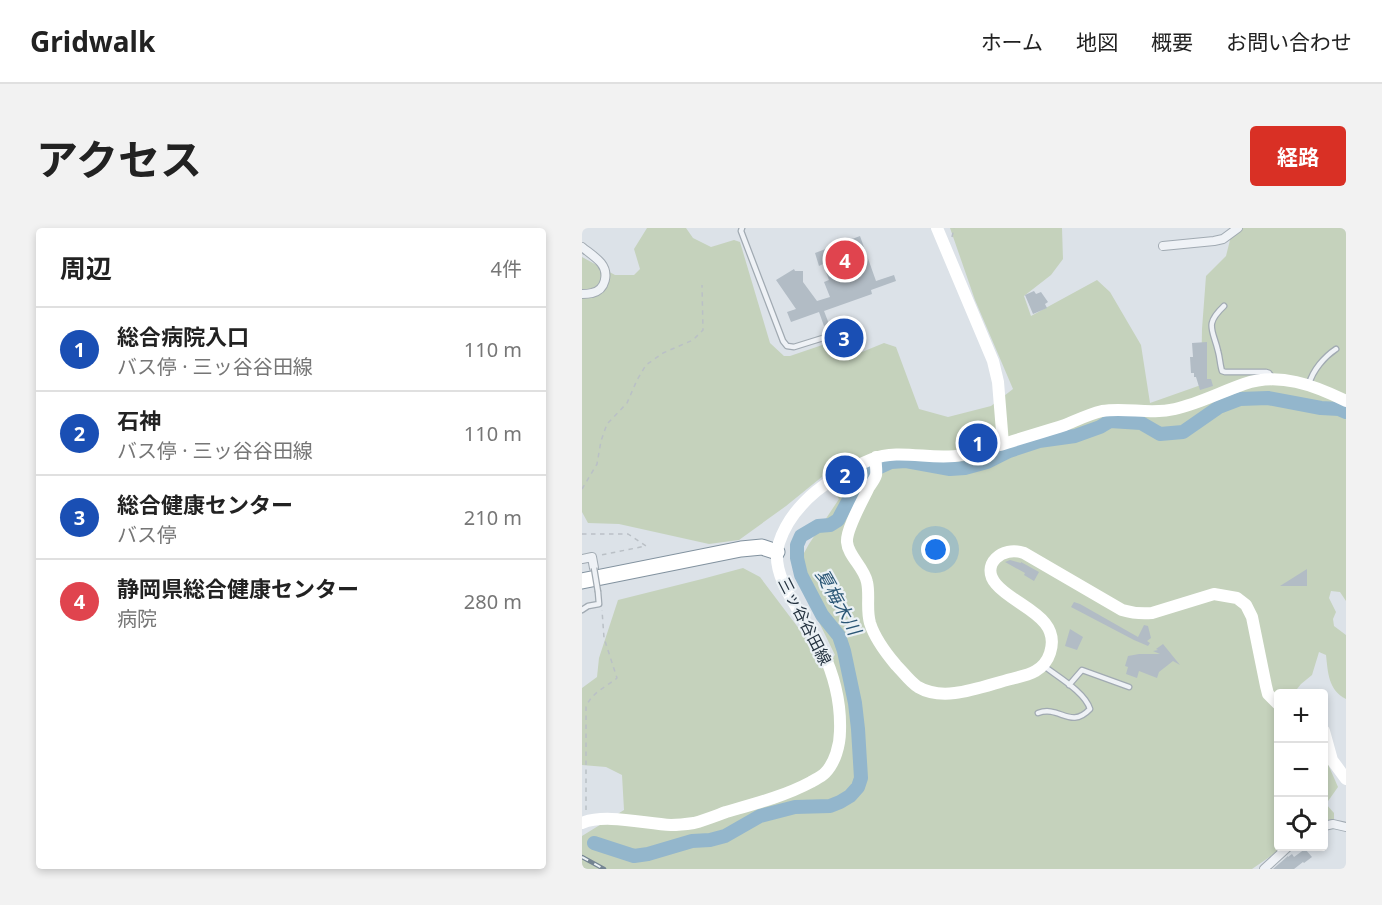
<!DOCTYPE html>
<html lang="ja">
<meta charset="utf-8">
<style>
body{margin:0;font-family:"Noto Sans","Noto Sans JP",sans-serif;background:#f2f2f2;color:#222}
.controls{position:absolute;right:18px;bottom:18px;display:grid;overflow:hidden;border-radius:6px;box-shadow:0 3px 9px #0003}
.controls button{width:54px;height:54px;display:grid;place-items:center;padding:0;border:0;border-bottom:2px solid #e0e0e0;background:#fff;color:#222;font:30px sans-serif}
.you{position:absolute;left:354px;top:322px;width:21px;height:21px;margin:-15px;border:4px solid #fff;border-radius:50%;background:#1a73e8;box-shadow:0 0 0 9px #1a73e833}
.badge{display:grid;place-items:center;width:39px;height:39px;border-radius:50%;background:#d93025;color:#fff;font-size:20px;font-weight:700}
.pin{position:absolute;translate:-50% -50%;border:3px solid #fff;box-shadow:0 2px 6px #0006}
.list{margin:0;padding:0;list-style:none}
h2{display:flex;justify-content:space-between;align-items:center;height:78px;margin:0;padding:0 24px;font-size:26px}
h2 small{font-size:20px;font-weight:400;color:#767676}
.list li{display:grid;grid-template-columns:39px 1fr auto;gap:18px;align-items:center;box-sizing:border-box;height:84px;padding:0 24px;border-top:2px solid #e0e0e0}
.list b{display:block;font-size:22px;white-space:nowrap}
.list p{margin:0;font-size:20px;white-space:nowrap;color:#767676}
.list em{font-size:20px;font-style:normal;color:#767676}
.icon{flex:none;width:33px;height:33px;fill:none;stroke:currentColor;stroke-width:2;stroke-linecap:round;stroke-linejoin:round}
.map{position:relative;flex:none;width:764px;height:641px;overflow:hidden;border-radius:6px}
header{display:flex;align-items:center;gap:36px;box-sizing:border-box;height:84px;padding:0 30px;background:#fff;border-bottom:2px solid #e0e0e0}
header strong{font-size:28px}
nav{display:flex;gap:33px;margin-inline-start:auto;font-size:21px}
.intro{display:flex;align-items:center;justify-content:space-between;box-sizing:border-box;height:144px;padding:0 36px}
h1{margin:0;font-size:42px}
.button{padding:15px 27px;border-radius:6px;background:#d93025;color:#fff;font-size:21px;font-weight:700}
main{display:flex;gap:36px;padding:0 36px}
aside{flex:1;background:#fff;border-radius:6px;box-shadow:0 3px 9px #0003}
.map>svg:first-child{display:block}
.green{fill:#c5d2bc}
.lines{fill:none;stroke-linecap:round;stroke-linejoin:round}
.river{stroke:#93b6cc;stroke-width:14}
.building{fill:#b2bcc5}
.lane-casing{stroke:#a1aab2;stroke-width:7}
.street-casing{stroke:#a1aab2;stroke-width:10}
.highway-casing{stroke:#82929f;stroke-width:17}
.path{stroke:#bac0c6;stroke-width:1.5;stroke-dasharray:4.5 4.5;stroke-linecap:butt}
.lane{stroke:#eff2f6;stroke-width:4.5}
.street{stroke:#eff2f6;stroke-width:8}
.secondary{stroke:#fff;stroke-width:12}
.highway{stroke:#fff;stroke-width:15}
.rail-casing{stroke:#748492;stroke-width:4.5}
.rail{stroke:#ebf1f5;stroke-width:2;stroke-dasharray:7;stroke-linecap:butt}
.lane-bridge-casing{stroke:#a1aab2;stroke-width:7;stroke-linecap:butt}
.lane-bridge{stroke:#eff2f6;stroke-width:4.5}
.labels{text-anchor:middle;stroke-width:4.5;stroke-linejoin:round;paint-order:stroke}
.street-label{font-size:16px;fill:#24323f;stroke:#ebf1f5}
.water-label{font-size:18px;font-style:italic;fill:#2b5776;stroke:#ebf1f5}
</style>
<header>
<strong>Gridwalk</strong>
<nav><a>ホーム</a><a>地図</a><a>概要</a><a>お問い合わせ</a></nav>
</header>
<div class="intro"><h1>アクセス</h1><a class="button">経路</a></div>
<main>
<aside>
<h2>周辺<small>4件</small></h2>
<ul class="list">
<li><span class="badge" style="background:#1a4fb4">1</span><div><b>総合病院入口</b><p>バス停 · 三ッ谷谷田線</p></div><em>110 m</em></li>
<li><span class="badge" style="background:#1a4fb4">2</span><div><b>石神</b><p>バス停 · 三ッ谷谷田線</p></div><em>110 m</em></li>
<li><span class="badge" style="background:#1a4fb4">3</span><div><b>総合健康センター</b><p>バス停</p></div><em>210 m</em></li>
<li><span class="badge" style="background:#e0444e">4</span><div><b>静岡県総合健康センター</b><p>病院</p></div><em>280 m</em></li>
</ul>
</aside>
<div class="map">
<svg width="764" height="641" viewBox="0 0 764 641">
<rect width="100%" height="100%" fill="#dce2e8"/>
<!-- green -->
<path class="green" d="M65,0H104L111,10L129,19L152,12L158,14L188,115L202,128H208L255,112L259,113L263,117L280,124L302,115L314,119L337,181L366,189L409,178L431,161L393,72L368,0H480L481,31L469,47L442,68L449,88L515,52L528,64L559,117L568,175L619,157L620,101L624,48L644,28L651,0H764V373L758,364L749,363L747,370L754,384L751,391L752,398L764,407V471C746,462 746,444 744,427L737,424L730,447L719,456L715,461L717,465L696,466V618L702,619L670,641H0V608L42,582L40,547L24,539L0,537V460L15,449L17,430L36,372L120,351L161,340L178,349L224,410L239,439L253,427L212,343L227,316L257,271L241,248L204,278L157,312L127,316L37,296L6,295L0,284V29L33,47H52L58,41L52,21Z
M742,527L756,559L744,576L752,585V592L742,594Z"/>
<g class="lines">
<!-- river -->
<path class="river" d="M12,615L52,628L66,626L110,613L128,612L143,608L178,588L213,579L248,578L258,574L268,568L276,559L279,550L276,501L273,475L262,423L257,408L240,387L219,347L215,330V317L219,308L236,298L248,297L256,292L278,251L285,245L309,234L324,233L368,241L383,240L405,234L427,223L457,213L493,208L518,199L528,193L559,195L578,206L601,204L637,179L658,171L686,170L739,180L757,181L764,184"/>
</g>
<!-- building -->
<path class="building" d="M278,8L294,53L312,47L314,53L289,62L290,66L242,83L247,96L242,98L237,84L209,94L205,84L214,81L194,52L212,41L213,43H221V54L235,73L248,69L242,54L247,52L241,36L237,38L233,25Z
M452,63L454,66L459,64L466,74L463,76L465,80L451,86L443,67Z
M625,114V151H629L631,158L618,162L614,149H612V145H609L608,129H611L610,115Z
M428,332L439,335V334L457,344L452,353L442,347L443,345L423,334Z
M725,341V358H698Z
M492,374L498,376L556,409L562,397L566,398L569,410L565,413L568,415L566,418L552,412L489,379Z
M488,401L501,409L495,422L483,418Z
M581,416L598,437L591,433L577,444L575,450L557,443L555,450L544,446L546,439L543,438L546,428L557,426H578L571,423L576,422L574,421Z
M723,621L730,629L722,635L721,634L712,641H691L706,628V629L710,626L712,629Z"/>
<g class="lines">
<defs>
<path id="lane" d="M160,0L159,3L201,113L205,118L212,119L273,100
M642,78C622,97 631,101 636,123C638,130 638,137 640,143L643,144H684L687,145L690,149
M727,156C731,142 742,129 754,121
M0,382L6,378L17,376L16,364
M487,457L500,442L547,459
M456,485C478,477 488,502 508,481C503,464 476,449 462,438"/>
<path id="street" d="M581,18L632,13L641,11L656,0
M0,19C6,24 14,29 19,35C27,45 24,62 10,65C6,66 3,66 0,66
M0,331L10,329L12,340
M742,598L751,596L764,599
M682,641L707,618"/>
<path id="highway" d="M0,353L159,321L180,319L195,324"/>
</defs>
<!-- lane casing -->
<use href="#lane" class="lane-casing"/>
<!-- street casing -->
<use href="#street" class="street-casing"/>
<!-- highway casing -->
<use href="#highway" class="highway-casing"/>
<!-- path -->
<path class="path" d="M370,9L372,0
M0,261L15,236L19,213L25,196L45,175L55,152L64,137L81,125L111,112L121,102L120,57
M0,306H46L64,318L19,327
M4,582V479C9,465 24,459 35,450L22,410L20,382"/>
<!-- lane -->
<use href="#lane" class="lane"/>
<!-- street -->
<use href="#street" class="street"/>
<!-- secondary -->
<path class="secondary" d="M355,0L411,133L416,154L421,216
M294,229C293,235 295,242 294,247C293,251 289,256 287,259C281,272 264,301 265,314C266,328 282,339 285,354C288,367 284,381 288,395C293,411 303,424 314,437C321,444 328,454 336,459C363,475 401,458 429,451C445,447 462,444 468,425C480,388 432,378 414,356C398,337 420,317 442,325L540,382C550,385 559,386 570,385L632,366L655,370L664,377L670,389L684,458L686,466L696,476
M742,503L750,532L764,551
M0,595C23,585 64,596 89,597C96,597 105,596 112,595C123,592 133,588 144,584C172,576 203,568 229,554C234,551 239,549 243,545C253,535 258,517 258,503C259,475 252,447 240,422C226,392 185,349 197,315C210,274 252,246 290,231C317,220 352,233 380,227C393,225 405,220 418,217C440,210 461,204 483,197C495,192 507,186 520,183C544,179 569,187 593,181C616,176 639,164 662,156C697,144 732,157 764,173"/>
<!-- highway -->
<use href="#highway" class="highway"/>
<defs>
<path id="rail" d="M0,629L22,641"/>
</defs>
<!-- rail casing -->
<use href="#rail" class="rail-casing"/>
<!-- rail -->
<use href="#rail" class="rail"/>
<defs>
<path id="lane-bridge" d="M12,340L16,364"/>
</defs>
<!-- lane-bridge casing -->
<use href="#lane-bridge" class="lane-bridge-casing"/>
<!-- lane-bridge -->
<use href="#lane-bridge" class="lane-bridge"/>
</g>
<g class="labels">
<!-- street labels -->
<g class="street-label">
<text transform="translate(223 393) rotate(63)" y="6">三ッ谷谷田線</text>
</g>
<!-- water labels -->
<g class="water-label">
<text transform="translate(256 374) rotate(61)" y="6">夏梅木川</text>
</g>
</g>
</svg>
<div class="controls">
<button>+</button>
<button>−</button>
<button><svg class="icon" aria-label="locate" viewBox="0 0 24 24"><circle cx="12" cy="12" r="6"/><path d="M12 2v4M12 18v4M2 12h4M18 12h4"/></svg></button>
</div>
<div class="you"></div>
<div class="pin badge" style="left:396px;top:215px;background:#1a4fb4">1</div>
<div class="pin badge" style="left:263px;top:247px;background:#1a4fb4">2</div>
<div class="pin badge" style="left:262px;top:110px;background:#1a4fb4">3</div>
<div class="pin badge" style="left:263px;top:32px;background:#e0444e">4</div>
</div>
</main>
